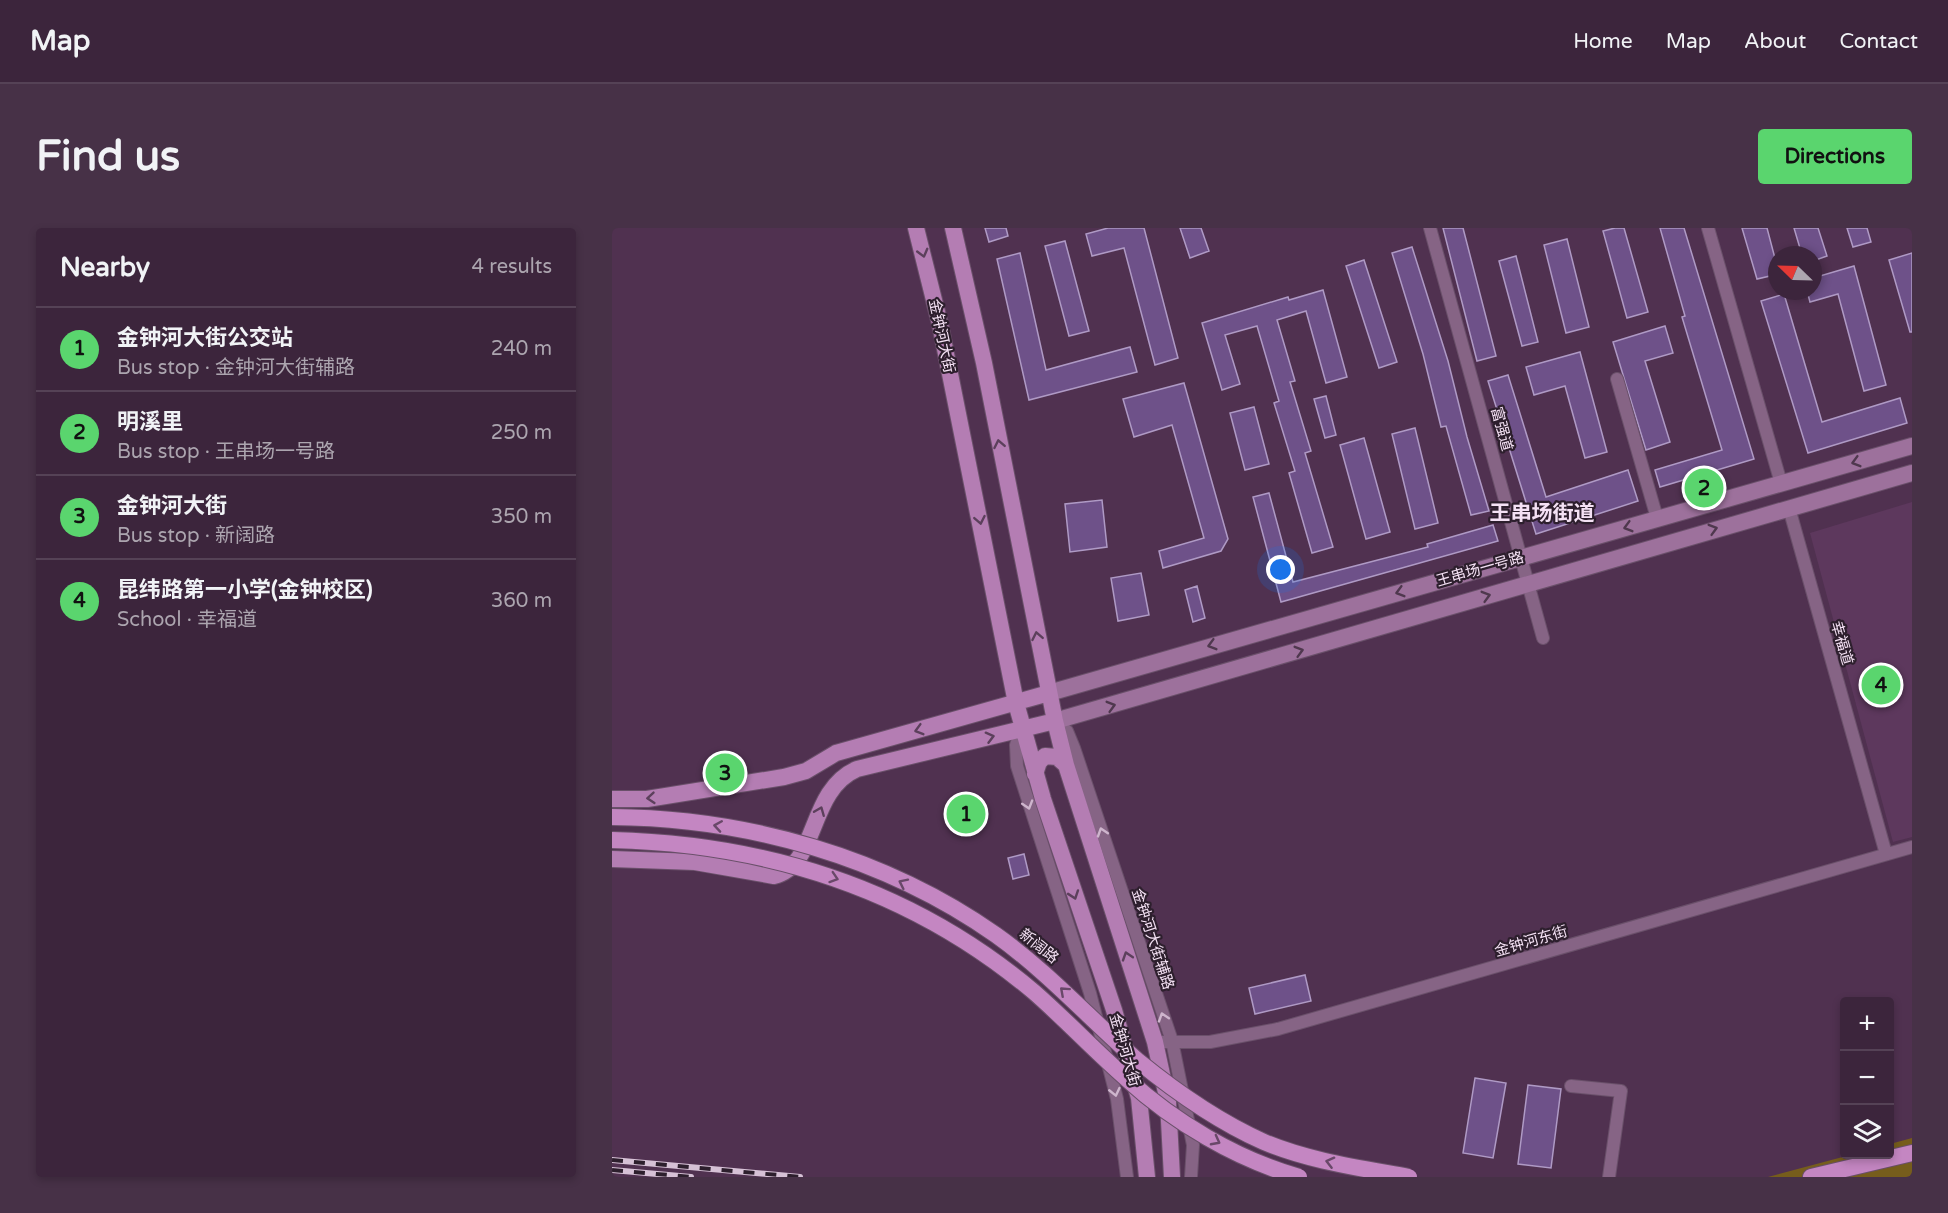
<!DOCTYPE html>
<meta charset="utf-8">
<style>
body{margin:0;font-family:"Varela Round","Noto Sans SC",sans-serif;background:#473147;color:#f1f3f6}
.controls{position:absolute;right:18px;bottom:18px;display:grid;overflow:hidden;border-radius:6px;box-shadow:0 3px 9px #0003}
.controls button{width:54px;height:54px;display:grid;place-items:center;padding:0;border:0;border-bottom:2px solid #554256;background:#3c253c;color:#f1f3f6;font:30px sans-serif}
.compass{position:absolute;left:1156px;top:18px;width:54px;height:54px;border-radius:50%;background:#3c253c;box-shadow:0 3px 9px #0003;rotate:293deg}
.you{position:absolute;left:669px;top:342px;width:21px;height:21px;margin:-15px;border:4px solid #fff;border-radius:50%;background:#1a73e8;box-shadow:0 0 0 9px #1a73e833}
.badge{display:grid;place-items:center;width:39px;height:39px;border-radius:50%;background:#5ad56e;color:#111;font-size:20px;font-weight:700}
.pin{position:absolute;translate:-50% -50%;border:3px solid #fff;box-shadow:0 2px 6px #0006}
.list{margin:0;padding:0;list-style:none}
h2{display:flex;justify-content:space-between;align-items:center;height:78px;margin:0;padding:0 24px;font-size:26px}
h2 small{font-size:20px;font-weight:400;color:#aca5af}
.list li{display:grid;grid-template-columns:39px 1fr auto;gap:18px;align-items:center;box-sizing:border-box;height:84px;padding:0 24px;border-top:2px solid #554256}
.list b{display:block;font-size:22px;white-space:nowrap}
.list p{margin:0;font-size:20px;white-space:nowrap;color:#aca5af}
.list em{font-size:20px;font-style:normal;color:#aca5af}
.icon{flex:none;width:33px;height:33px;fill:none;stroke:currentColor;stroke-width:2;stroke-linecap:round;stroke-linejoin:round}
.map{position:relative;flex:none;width:1300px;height:949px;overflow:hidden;border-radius:6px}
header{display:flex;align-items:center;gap:36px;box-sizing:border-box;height:84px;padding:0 30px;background:#3c253c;border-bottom:2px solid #554256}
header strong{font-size:28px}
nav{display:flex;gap:33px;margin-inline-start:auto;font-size:21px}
.intro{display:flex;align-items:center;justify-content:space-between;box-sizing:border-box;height:144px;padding:0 36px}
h1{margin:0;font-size:42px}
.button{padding:15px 27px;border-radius:6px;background:#5ad56e;color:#111;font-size:21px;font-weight:700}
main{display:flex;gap:36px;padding:0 36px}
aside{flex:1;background:#3c253c;border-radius:6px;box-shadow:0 3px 9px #0003}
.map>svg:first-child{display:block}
.built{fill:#5d385d}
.green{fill:#765d1c}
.building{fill:#6e5189;stroke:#af9ac5;stroke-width:1.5}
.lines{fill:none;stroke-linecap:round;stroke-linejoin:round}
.minor-casing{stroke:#6a506a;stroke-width:14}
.secondary-casing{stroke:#6a506a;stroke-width:18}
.primary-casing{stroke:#6a506a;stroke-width:18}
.trunk-casing{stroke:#6a506a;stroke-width:18}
.minor{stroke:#866485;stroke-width:12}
.secondary{stroke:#9d719c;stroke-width:16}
.primary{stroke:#b47db3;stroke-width:16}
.trunk{stroke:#c486c2;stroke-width:16}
.rail-casing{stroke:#d6c1d6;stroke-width:6}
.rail{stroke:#2d1f2d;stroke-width:4;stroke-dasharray:11;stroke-linecap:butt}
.trunk-bridge-casing{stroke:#6a506a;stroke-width:18;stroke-linecap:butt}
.trunk-bridge{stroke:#c486c2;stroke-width:16}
.oneway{stroke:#5c405c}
.oneway2{stroke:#4f384e}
.oneway3{stroke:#ceb5cd}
.oneway4{stroke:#694869}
.labels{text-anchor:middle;stroke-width:4.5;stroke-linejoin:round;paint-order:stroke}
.street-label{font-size:15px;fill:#f4e1f4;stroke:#2d1f2d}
.district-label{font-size:21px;font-weight:bold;fill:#f4e1f4;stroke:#2d1f2d}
</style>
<header>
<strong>Map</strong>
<nav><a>Home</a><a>Map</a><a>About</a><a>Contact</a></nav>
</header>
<div class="intro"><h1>Find us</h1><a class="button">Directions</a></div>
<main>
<aside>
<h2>Nearby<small>4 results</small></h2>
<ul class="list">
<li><span class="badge">1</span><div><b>金钟河大街公交站</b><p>Bus stop · 金钟河大街辅路</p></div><em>240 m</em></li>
<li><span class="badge">2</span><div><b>明溪里</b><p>Bus stop · 王串场一号路</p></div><em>250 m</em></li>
<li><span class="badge">3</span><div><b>金钟河大街</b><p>Bus stop · 新阔路</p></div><em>350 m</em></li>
<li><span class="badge">4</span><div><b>昆纬路第一小学(金钟校区)</b><p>School · 幸福道</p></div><em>360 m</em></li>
</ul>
</aside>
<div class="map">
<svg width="1300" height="949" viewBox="0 0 1300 949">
<rect width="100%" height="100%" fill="#503150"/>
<!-- built -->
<path class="built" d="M1300,274V609L1281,614L1198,305Z"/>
<!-- green -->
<path class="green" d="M1300,910V949H1156L1238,927L1278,926V916Z"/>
<!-- building -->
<path class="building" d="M373,0H394L396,8L377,14Z
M496,0H532L566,130L543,137L512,20L480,28L474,6Z
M568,0H589L597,23L578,30Z
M831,0H851L884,128L865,133Z
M1003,0H1012L1036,84L1015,90L991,3Z
M1048,0H1072L1142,231L1048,259L1043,242L1110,222L1070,89L1073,88Z
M1130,0H1155L1165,38L1162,47L1145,51Z
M1182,0H1206L1215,28L1201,33V27H1190Z
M1235,0H1255L1259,14L1241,19Z
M955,11L977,99L954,105L932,17Z
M453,13L477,103L457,108L433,18Z
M800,19L836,133L855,209L877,283L859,287L834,198L829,199L811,126L780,25Z
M408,25L434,142L518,119L525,144L417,172L385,31Z
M1300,25V104H1298L1277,32Z
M904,28L926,114L910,118L887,33Z
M752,32L785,134L767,140L734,38Z
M1242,38L1274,157L1252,163L1226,66L1198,74L1195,63H1201V50Z
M711,62L735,149L714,155L694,83L665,92L683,153L678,154L699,223L693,225L721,319L700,325L677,245L683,243L662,175L667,173L645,98L613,107L628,156L610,162L590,95L676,69L677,72Z
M1172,66L1210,194L1288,170L1295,195L1196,225L1149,73Z
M1053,98L1061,125L1033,133L1058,214L1034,222L1001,114Z
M968,124L995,224L973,230L953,158L922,167L914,139Z
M896,147L934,269L1016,242L1026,273L924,306L876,153Z
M572,155L616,311L609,323L551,340L547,323L592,310L560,197L522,209L511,171Z
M714,168L724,207L713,210L702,171Z
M642,179L657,236L633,242L618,185Z
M803,200L826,295L803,301L780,206Z
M752,210L778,304L754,311L728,217Z
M657,265L681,354L816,319L815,316L881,297L886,313L669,374L641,269Z
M490,272L495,319L458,324L453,276Z
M529,345L537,387L506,393L499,350Z
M585,358L593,390L581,394L573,362Z
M412,626L417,647L401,651L396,630Z
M693,747L699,773L643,786L637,760Z
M863,850L894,855L881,930L851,925Z
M916,857L949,861L939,940L906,936Z"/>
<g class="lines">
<defs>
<path id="minor" d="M818,0L931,410
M1096,0L1169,255
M1005,151L1045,290
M1177,280L1274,626
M443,493L455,503L462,520L560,813L581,917L579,949
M410,500L404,517L405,538L478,765L505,871L515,949
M543,814H598L666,801L1300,619
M959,858L1009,863L997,949"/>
<path id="secondary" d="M437,465L1300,218
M443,493L1300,245"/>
<path id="primary" d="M304,0L328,96L404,475L431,571L502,782L527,870L535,949
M341,0L372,135L443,493L454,537L543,814L556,874L560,949
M423,546L427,534L433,528L445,529L454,537
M0,571H35L172,549L194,543L224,525L437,465
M0,631L83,634L162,648C207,637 195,563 245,541L443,493"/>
<path id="trunk" d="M1199,949L1300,925"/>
</defs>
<!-- minor casing -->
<use href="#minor" class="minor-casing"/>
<!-- secondary casing -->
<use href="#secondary" class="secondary-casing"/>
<!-- primary casing -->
<use href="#primary" class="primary-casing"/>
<!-- trunk casing -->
<use href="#trunk" class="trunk-casing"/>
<!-- minor -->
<use href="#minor" class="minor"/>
<!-- secondary -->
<use href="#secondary" class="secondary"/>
<!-- primary -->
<use href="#primary" class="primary"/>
<!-- trunk -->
<use href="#trunk" class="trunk"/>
<defs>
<path id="rail" d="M0,932L188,949
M0,942L79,949"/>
</defs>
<!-- rail casing -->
<use href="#rail" class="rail-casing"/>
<!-- rail -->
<use href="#rail" class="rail"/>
<defs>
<path id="trunk-bridge" d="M0,589C135,590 273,629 384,707C436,744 478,791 526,833C564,864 607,894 652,914C697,933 748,940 797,949
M0,612C157,616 301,662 422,764C454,792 483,823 515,851C562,894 624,931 687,949"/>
</defs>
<!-- trunk-bridge casing -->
<use href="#trunk-bridge" class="trunk-bridge-casing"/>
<!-- trunk-bridge -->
<use href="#trunk-bridge" class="trunk-bridge"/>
</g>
<!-- one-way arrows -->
<defs><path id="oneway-chevron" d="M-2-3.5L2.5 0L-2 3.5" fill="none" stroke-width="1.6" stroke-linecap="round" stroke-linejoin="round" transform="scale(1.5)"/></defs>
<g class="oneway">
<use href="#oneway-chevron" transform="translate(311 25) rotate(75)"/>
<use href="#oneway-chevron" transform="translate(387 216) rotate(-101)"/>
<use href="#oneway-chevron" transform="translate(368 292) rotate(79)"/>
<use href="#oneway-chevron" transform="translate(425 408) rotate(-101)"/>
<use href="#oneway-chevron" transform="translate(307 502) rotate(164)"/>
<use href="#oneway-chevron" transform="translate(378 509) rotate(-15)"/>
<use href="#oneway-chevron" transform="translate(39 570) rotate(175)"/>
<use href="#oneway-chevron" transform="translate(208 583) rotate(-68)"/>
<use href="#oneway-chevron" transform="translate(462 667) rotate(71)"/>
<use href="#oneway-chevron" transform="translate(515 728) rotate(-108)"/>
</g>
<g class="oneway2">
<use href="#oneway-chevron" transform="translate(1244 234) rotate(164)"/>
<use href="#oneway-chevron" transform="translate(1016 299) rotate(164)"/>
<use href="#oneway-chevron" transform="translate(1101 301) rotate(-16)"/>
<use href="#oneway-chevron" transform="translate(788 364) rotate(164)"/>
<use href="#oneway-chevron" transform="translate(874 368) rotate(-16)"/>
<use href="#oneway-chevron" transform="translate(600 417) rotate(164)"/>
<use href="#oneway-chevron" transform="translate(687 423) rotate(-16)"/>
<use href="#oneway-chevron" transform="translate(499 478) rotate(-16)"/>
</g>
<g class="oneway3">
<use href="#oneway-chevron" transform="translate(416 577) rotate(73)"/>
<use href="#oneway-chevron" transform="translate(490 604) rotate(-108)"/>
<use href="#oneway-chevron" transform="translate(551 789) rotate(-108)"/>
<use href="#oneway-chevron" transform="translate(503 864) rotate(77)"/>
</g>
<g class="oneway4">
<use href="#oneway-chevron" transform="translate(106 598) rotate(-171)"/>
<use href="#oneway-chevron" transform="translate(222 650) rotate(18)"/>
<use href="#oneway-chevron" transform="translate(291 655) rotate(-154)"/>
<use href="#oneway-chevron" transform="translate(452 763) rotate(-138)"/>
<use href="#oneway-chevron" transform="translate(604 913) rotate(28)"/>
<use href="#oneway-chevron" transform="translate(718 934) rotate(-166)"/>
</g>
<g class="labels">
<!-- street labels -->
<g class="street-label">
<text transform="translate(330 108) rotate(78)" y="5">金钟河大街</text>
<text transform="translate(890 201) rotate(75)" y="5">富强道</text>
<text transform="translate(868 341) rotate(-16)" y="5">王串场一号路</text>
<text transform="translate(1230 415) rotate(74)" y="5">幸福道</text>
<text transform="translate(541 711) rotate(72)" y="5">金钟河大街辅路</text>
<text transform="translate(919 713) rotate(-16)" y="5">金钟河东街</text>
<text transform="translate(427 718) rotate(39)" y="5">新阔路</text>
<text transform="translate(513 822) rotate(74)" y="5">金钟河大街</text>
</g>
<!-- district labels -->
<g class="district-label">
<text x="930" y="292">王串场街道</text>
</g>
</g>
</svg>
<div class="controls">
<button>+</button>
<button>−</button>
<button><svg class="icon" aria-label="layers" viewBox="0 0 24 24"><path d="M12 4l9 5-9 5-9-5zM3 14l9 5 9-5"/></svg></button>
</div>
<svg class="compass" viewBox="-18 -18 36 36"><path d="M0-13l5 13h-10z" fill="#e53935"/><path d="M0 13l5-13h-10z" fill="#aca5af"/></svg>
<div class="you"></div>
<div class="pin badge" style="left:354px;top:586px">1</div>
<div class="pin badge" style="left:1092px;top:260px">2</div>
<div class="pin badge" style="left:113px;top:545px">3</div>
<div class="pin badge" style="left:1269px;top:457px">4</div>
</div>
</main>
